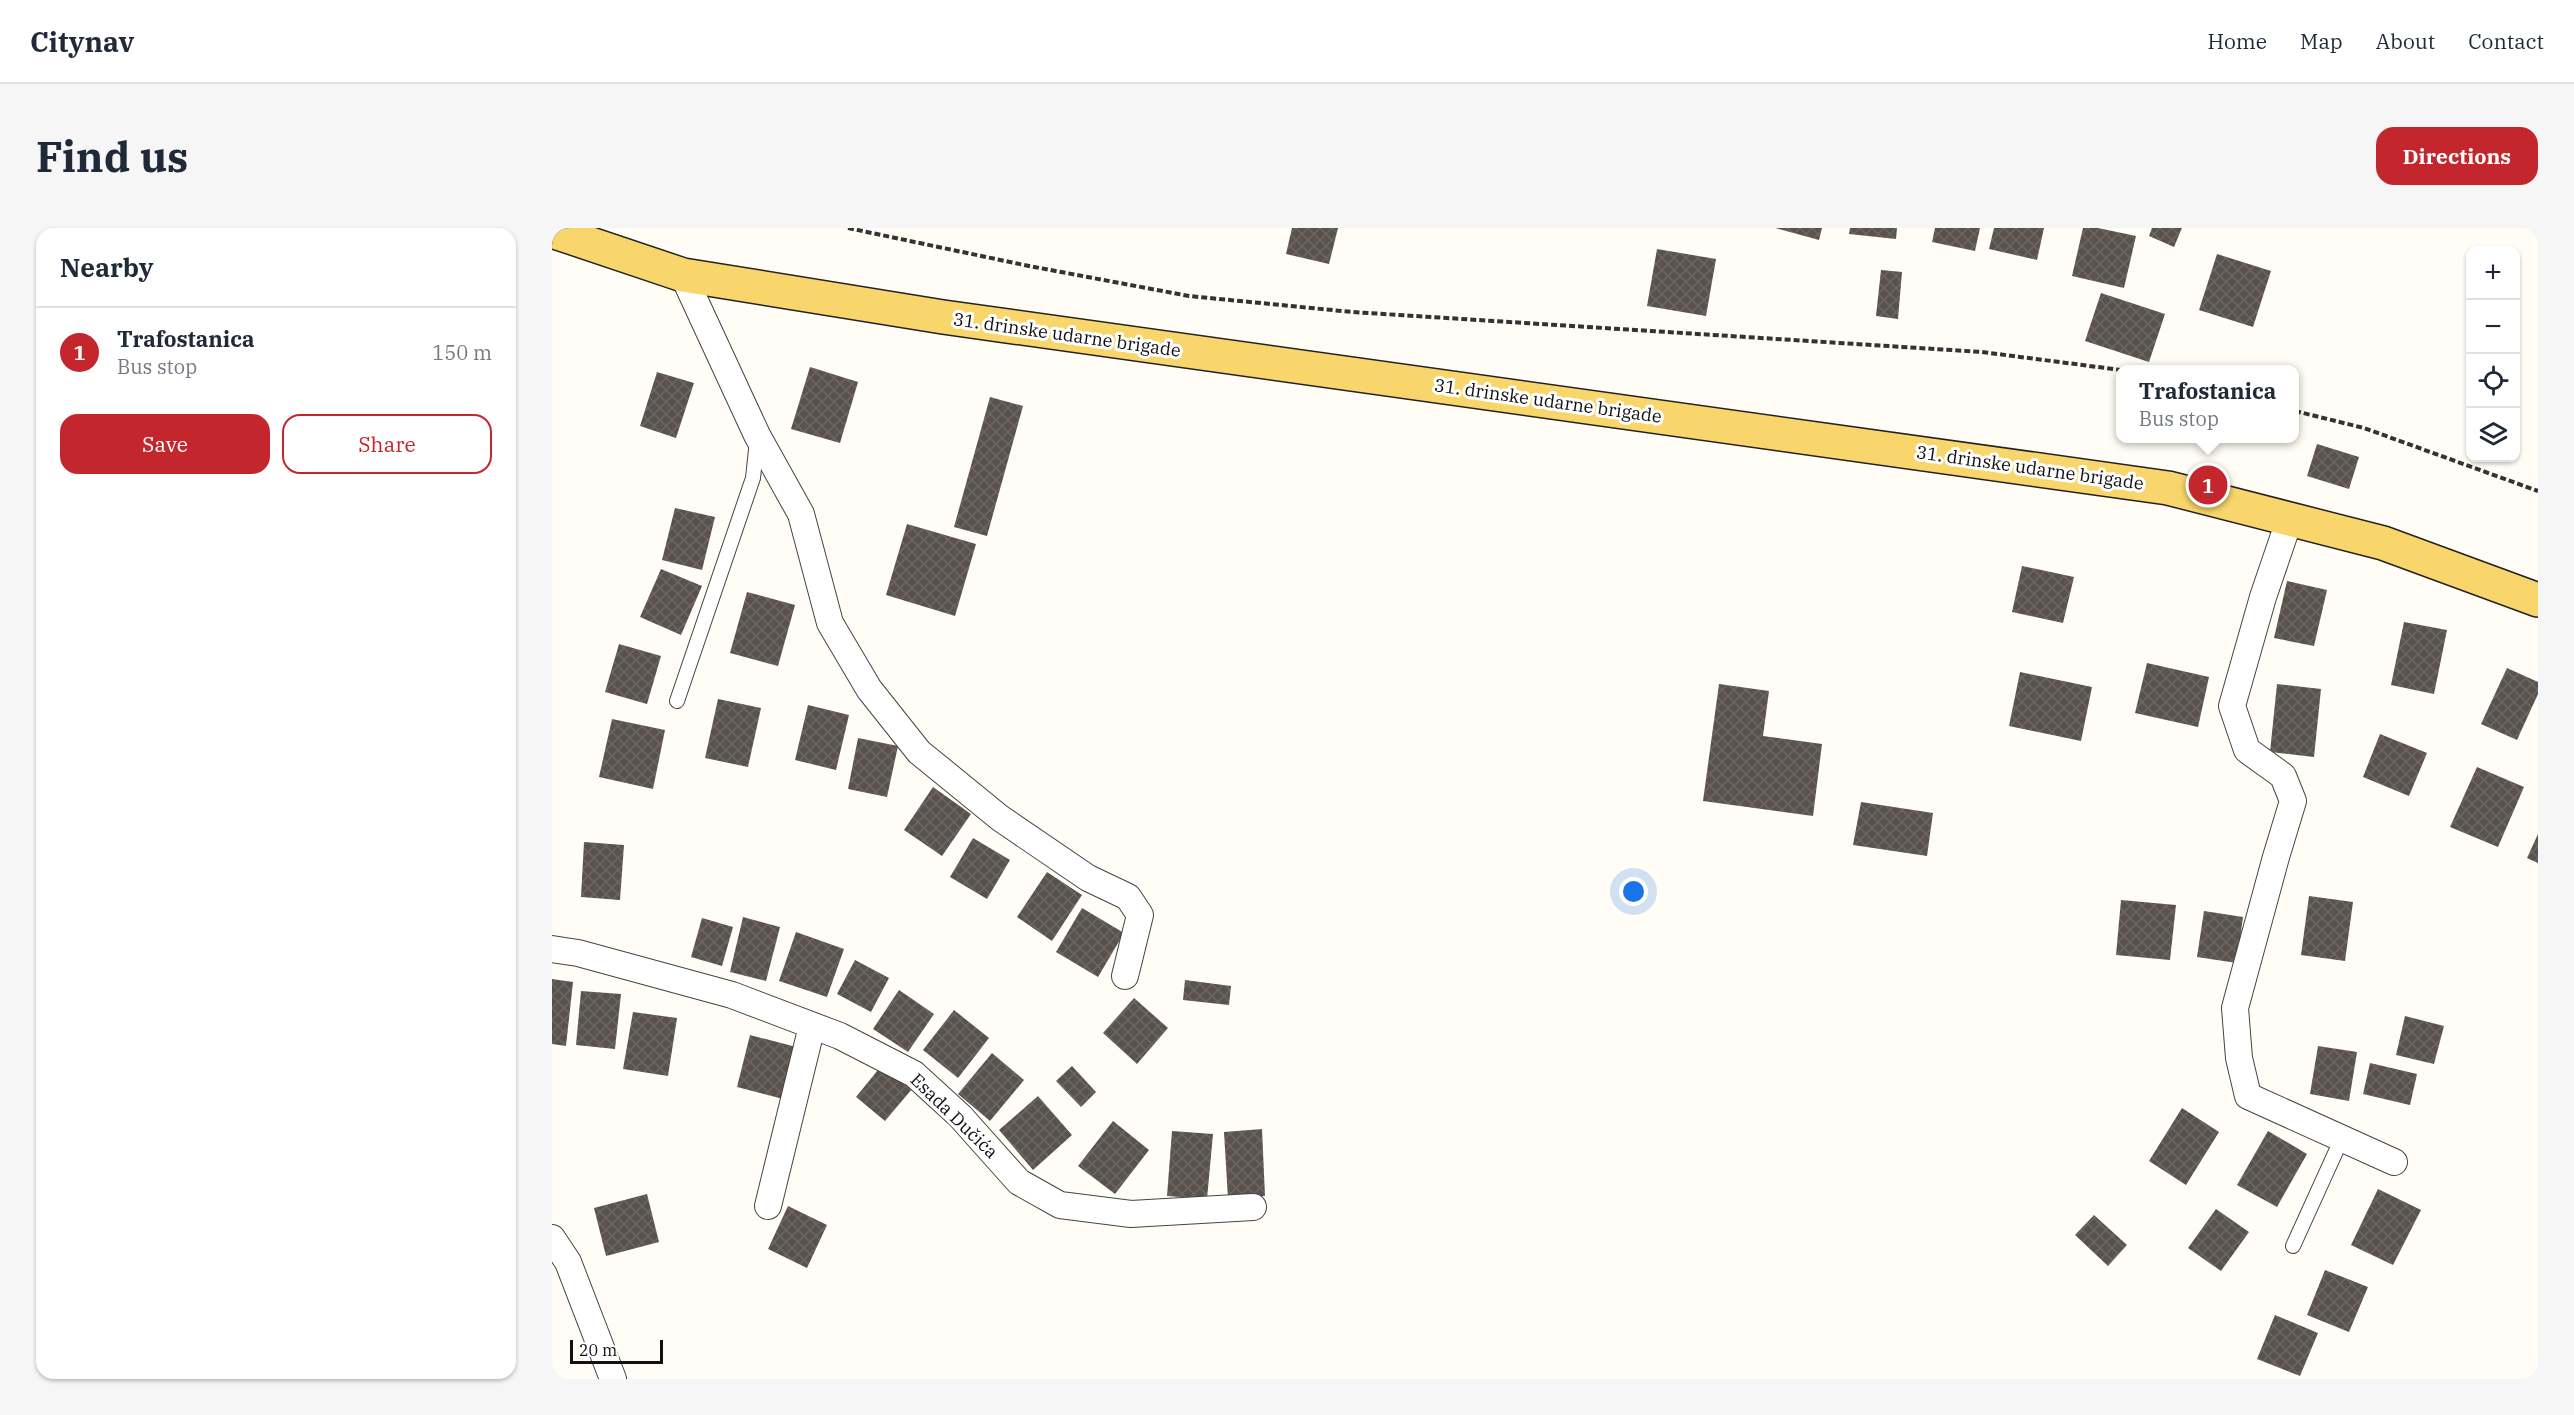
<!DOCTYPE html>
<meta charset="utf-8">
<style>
body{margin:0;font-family:"IBM Plex Serif",serif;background:#f6f6f7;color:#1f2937}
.controls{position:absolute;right:18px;top:18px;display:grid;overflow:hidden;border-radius:12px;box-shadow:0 2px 4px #0004}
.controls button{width:54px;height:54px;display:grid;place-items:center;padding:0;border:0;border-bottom:2px solid #e0e1e3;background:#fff;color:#1f2937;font:30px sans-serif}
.scale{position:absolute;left:18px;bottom:15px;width:93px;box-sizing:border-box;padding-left:6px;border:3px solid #111;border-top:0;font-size:16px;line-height:21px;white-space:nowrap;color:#111;-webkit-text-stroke:4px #fff;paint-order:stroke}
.you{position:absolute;left:1082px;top:664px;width:21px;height:21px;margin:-15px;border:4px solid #fff;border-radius:50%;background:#1a73e8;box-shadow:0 0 0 9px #1a73e833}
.badge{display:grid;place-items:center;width:39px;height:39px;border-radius:50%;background:#c4262e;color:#fff;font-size:20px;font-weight:700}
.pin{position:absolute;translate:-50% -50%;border:3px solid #fff;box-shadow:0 2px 6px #0006}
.popup{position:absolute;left:1564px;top:137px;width:183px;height:78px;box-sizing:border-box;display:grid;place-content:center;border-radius:12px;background:#fff;filter:drop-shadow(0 2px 4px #0005);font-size:20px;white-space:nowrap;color:#747a83}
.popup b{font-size:22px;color:#1f2937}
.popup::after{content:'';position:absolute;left:50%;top:100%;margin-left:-12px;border:12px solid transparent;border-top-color:#fff}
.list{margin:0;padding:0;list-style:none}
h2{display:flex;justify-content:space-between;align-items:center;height:78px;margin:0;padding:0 24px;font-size:26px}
h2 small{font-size:20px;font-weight:400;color:#747a83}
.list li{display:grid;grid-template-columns:39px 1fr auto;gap:18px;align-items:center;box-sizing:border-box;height:90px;padding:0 24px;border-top:2px solid #e0e1e3}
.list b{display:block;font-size:22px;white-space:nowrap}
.list p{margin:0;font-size:20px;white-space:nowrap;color:#747a83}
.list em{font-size:20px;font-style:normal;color:#747a83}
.actions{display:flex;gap:12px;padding:18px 24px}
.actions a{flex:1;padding:14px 0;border:2px solid #c4262e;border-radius:18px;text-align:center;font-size:21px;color:#c4262e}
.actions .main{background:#c4262e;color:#fff}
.icon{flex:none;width:33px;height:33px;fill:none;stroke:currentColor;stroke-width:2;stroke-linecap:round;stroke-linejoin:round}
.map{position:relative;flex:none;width:1986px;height:1151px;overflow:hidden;border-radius:18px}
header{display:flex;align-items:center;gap:36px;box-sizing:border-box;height:84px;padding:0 30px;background:#fff;border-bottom:2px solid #e0e1e3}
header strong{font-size:28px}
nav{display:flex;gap:33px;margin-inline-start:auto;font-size:21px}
.intro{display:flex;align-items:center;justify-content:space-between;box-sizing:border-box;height:144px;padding:0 36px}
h1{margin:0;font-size:42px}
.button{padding:15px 27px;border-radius:18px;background:#c4262e;color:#fff;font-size:21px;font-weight:700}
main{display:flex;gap:36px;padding:0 36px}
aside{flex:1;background:#fff;border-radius:18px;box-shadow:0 2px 4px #0004}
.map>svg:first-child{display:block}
.building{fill:url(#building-cross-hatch)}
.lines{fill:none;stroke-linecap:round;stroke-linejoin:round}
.lane-casing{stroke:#444;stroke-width:16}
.street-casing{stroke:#444;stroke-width:28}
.primary-casing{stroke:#222;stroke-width:36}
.path{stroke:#333;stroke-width:4;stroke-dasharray:6 3;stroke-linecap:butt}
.lane{stroke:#fff;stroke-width:14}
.street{stroke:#fff;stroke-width:26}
.primary{stroke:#f9d66b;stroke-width:33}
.labels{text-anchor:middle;stroke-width:6;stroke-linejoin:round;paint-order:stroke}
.street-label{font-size:18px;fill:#111;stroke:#fff}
</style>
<header>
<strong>Citynav</strong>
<nav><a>Home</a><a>Map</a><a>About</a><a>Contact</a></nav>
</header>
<div class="intro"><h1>Find us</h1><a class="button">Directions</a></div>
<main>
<aside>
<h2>Nearby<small></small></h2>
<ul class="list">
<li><span class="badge">1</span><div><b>Trafostanica</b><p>Bus stop</p></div><em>150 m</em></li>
</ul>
<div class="actions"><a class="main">Save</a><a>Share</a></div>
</aside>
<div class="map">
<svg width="1986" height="1151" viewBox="0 0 1986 1151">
<defs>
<pattern id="building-cross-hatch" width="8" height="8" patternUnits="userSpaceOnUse" patternTransform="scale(1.5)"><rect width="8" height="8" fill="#5a524d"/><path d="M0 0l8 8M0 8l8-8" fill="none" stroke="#6d6662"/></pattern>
</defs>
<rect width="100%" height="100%" fill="#fffdf5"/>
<!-- building -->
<path class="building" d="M740,0H786L777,36L734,26Z
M1223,0H1270L1267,12Z
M1298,0H1345L1344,11L1297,6Z
M1383,0H1428L1423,23L1380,14Z
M1442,0H1492L1485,32L1437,21Z
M1531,0H1546L1584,8L1572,60L1520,48Z
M1600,0H1630L1622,19L1597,8Z
M1105,21L1164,31L1154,88L1095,78Z
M1665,26L1719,43L1701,99L1647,82Z
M1329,42L1350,44L1346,91L1324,88Z
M1549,65L1613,86L1597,134L1533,113Z
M258,139L306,154L288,215L239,201Z
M105,144L142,155L124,210L88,198Z
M438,169L471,178L435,308L402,299Z
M1765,216L1807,229L1797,261L1755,248Z
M123,280L163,289L150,342L110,332Z
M355,296L424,316L403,388L334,367Z
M1470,338L1522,349L1511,395L1460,384Z
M109,341L150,358L129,407L88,389Z
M1735,353L1775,362L1762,418L1722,410Z
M195,364L243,377L226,438L178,425Z
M1852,394L1895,402L1882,466L1839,457Z
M67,416L109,428L95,476L53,464Z
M1595,435L1657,449L1646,499L1583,485Z
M1955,440L1986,454V466L1965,512L1929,496Z
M1468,444L1540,459L1529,513L1457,498Z
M1167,456L1217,463L1211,508L1270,516L1261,588L1151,573Z
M1725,456L1769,461L1762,529L1718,524Z
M166,471L209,480L196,539L153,530Z
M256,477L297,487L284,542L243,532Z
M60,491L113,502L101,561L47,549Z
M1828,506L1875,525L1857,568L1811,549Z
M306,510L346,518L335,569L296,561Z
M1925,539L1972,559L1946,619L1898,599Z
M381,559L419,586L390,628L352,602Z
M1309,574L1381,585L1375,628L1301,617Z
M1986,606V635L1975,630Z
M421,610L458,632L435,671L398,649Z
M32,614L72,617L68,672L29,669Z
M495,644L530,667L500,713L465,689Z
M1757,668L1801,674L1793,733L1749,727Z
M1569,672L1624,677L1618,732L1564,727Z
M530,680L572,705L546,749L504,724Z
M1652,683L1691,689L1685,735L1645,729Z
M191,689L228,699L214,753L178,744Z
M150,690L181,699L170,738L139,729Z
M244,704L292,721L275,769L227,753Z
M303,732L337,750L319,784L285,766Z
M0,751L21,754L14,818L0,816Z
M633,752L679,758L677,777L631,772Z
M347,762L382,786L356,824L321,801Z
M29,763L69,766L63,821L24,817Z
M582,770L616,800L585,836L551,805Z
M402,782L437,810L406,850L371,822Z
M81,784L125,790L116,848L71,841Z
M1853,788L1892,798L1882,836L1844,827Z
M198,807L248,820L235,872L185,859Z
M1766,818L1805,824L1797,873L1758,866Z
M440,825L472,852L438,893L406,866Z
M1818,835L1865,846L1858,877L1811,866Z
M330,837L360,861L333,893L304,869Z
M520,838L544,864L529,879L504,853Z
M486,868L520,907L481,942L447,902Z
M1630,880L1667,904L1634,957L1597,933Z
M561,893L597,922L563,966L526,938Z
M710,901L713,968L676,971L672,904Z
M620,903L661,906L655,971L615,968Z
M1716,903L1755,926L1725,979L1685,957Z
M1826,961L1869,982L1841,1037L1799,1017Z
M95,966L107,1014L54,1028L42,980Z
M236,978L275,997L255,1040L216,1021Z
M1664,981L1697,1004L1669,1043L1636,1020Z
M1542,987L1575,1017L1556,1038L1523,1007Z
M1773,1042L1816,1059L1797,1104L1755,1087Z
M1723,1087L1766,1105L1748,1148L1705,1131Z"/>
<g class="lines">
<defs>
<path id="lane" d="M125,473L201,250L205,212
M1741,1018L1790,910"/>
<path id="street" d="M131,47L205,207L249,286L278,395L317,461L367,524L448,590L536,650L576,669L588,687L573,748
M1738,290L1711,369L1680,478L1695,522L1731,548L1741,573L1724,629L1683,780L1687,830L1696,868L1842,934
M0,721L26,725L180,767L288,808L362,846L408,888L467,954L508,977L579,986L701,979
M216,978L260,798
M0,1010L16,1034L61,1151"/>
<path id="primary" d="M0,3L131,47L391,89L1616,260L1831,315L1986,372"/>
</defs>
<!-- lane casing -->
<use href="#lane" class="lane-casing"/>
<!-- street casing -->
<use href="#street" class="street-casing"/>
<!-- primary casing -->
<use href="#primary" class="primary-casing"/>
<!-- path -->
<path class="path" d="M296,0L477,38L637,68L800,84L1430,124L1569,142
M1743,183L1812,200L1986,263"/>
<!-- lane -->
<use href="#lane" class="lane"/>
<!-- street -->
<use href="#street" class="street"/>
<!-- primary -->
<use href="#primary" class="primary"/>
</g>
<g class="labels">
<!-- street labels -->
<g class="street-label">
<text transform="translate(515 107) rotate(8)" y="6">31. drinske udarne brigade</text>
<text transform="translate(996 173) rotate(8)" y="6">31. drinske udarne brigade</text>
<text transform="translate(1478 240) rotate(8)" y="6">31. drinske udarne brigade</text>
<text transform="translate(402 888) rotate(44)" y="6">Esada Dučića</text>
</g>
</g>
</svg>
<div class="controls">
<button>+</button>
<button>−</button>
<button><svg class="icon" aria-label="locate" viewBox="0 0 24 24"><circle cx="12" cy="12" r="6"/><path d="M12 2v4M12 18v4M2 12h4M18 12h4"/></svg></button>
<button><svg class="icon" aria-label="layers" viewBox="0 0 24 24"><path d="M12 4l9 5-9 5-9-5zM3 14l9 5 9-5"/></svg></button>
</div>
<div class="scale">20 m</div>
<div class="you"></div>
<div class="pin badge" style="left:1656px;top:257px">1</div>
<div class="popup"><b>Trafostanica</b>Bus stop</div>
</div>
</main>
